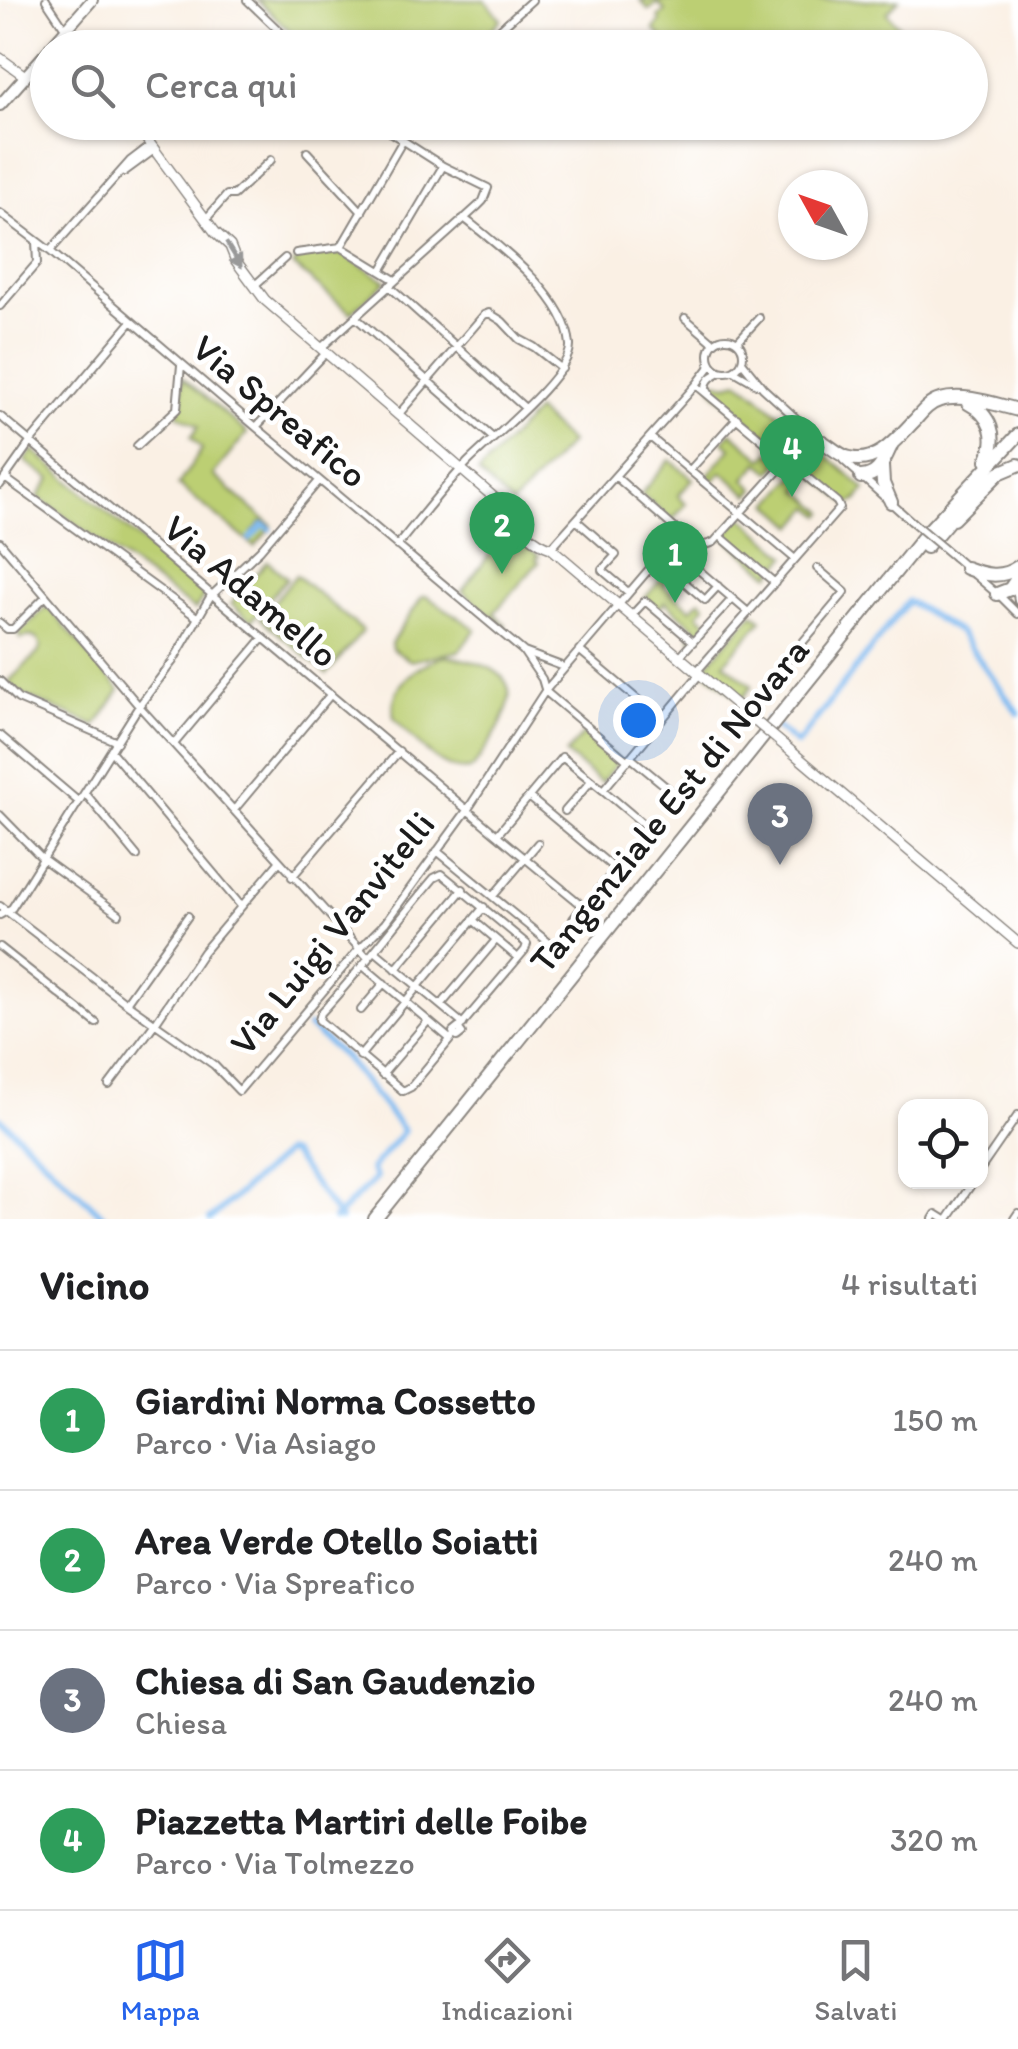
<!DOCTYPE html>
<html lang="it">
<meta charset="utf-8">
<style>
body{margin:0;font-family:Itim,sans-serif;background:#f6f6f6;color:#202124}
.controls{position:absolute;right:30px;bottom:30px;display:grid;overflow:hidden;border-radius:20px;box-shadow:0 2px 8px #0004}
.controls button{width:90px;height:90px;display:grid;place-items:center;padding:0;border:0;border-bottom:2px solid #e0e0e0;background:#fff;color:#202124;font:50px sans-serif}
.compass{position:absolute;left:778px;top:170px;width:90px;height:90px;border-radius:50%;background:#fff;box-shadow:0 2px 8px #0004;rotate:310deg}
.you{position:absolute;left:638px;top:720px;width:35px;height:35px;margin:-25px;border:8px solid #fff;border-radius:50%;background:#1a73e8;box-shadow:0 0 0 15px #1a73e833}
.badge{display:grid;place-items:center;width:65px;height:65px;border-radius:50%;background:#2563eb;color:#fff;font-size:32px;font-weight:700}
.pin{position:absolute;translate:-50% -82px;filter:drop-shadow(0 2px 5px #0008)}
.pin::after{content:'';position:absolute;top:52px;width:35px;height:30px;background:inherit;clip-path:polygon(0 0,100% 0,50% 100%)}
.list{margin:0;padding:0;list-style:none}
h2{display:flex;justify-content:space-between;align-items:center;height:130px;margin:0;padding:0 40px;font-size:42px}
h2 small{font-size:32px;font-weight:400;color:#757577}
.list li{display:grid;grid-template-columns:65px 1fr auto;gap:30px;align-items:center;box-sizing:border-box;height:140px;padding:0 40px;border-top:2px solid #e0e0e0}
.list b{display:block;font-size:38px;white-space:nowrap}
.list p{margin:0;font-size:32px;white-space:nowrap;color:#757577}
.list em{font-size:32px;font-style:normal;color:#757577}
.icon{flex:none;width:55px;height:55px;fill:none;stroke:currentColor;stroke-width:2;stroke-linecap:round;stroke-linejoin:round}
.map{position:relative;flex:none;width:1018px;height:1219px;overflow:hidden}
.search{position:absolute;background:#fff;box-shadow:0 2px 8px #0004;left:30px;right:30px;top:30px;height:110px;display:flex;align-items:center;gap:25px;box-sizing:border-box;padding:0 35px;border-radius:55px;color:#757577;font-size:38px}
.sheet{height:690px;background:#fff}
nav{display:flex;justify-content:space-around;align-items:center;box-sizing:border-box;height:140px;border-top:2px solid #e0e0e0;background:#fff;font-size:28px;color:#757577}
nav a{display:grid;justify-items:center;gap:5px}
nav .on{color:#2563eb}
.map>svg:first-child{display:block}
.green{fill:#bccf73;stroke:#6c7648;stroke-width:2.5}
.lines{fill:none;stroke-linecap:round;stroke-linejoin:round}
.canal{stroke:#7ebaf0;stroke-width:6}
.minor-casing{stroke:#8b8680;stroke-width:10}
.tertiary-casing{stroke:#8b8680;stroke-width:12}
.secondary-casing{stroke:#8b8680;stroke-width:14}
.trunk-casing{stroke:#8b8680;stroke-width:16}
.minor{stroke:#fff;stroke-width:6}
.tertiary{stroke:#fff;stroke-width:9}
.secondary{stroke:#fff;stroke-width:10}
.trunk{stroke:#fff;stroke-width:12}
.minor-bridge-casing{stroke:#8b8680;stroke-width:10;stroke-linecap:butt}
.tertiary-bridge-casing{stroke:#8b8680;stroke-width:12;stroke-linecap:butt}
.minor-bridge{stroke:#fff;stroke-width:6}
.tertiary-bridge{stroke:#fff;stroke-width:9}
.oneway{fill:#999}
.labels{text-anchor:middle;stroke-width:9;stroke-linejoin:round;paint-order:stroke}
.street-label{font-size:38px;fill:#1c1c1c;stroke:#fff}
</style>
<div class="map">
<svg width="1018" height="1219" viewBox="0 0 1018 1219">
<rect width="100%" height="100%" fill="#fff"/>
<filter id="ink" filterUnits="userSpaceOnUse"><feTurbulence type="fractalNoise" baseFrequency=".01" numOctaves="2"/><feDisplacementMap in="SourceGraphic" scale="20" xChannelSelector="R" yChannelSelector="G"/><feConvolveMatrix kernelMatrix="1 2 1 2 8 2 1 2 1" color-interpolation-filters="sRGB"/></filter>
<filter id="wash" filterUnits="userSpaceOnUse"><feTurbulence type="fractalNoise" baseFrequency=".0048" numOctaves="4" result="noise"/><feDisplacementMap in="SourceGraphic" scale="40" xChannelSelector="R" yChannelSelector="G"/><feGaussianBlur stdDeviation="2.25" result="paint"/><feColorMatrix in="noise" values="0 0 0 0 0 0 0 0 0 0 0 0 0 0 0 0 0 1.4 0 .05"/><feComposite in="paint" operator="in"/></filter>
<g filter="url(#wash)">
<rect width="100%" height="100%" fill="#faf0e4"/>
<!-- green -->
<path class="green" d="M257,0H485L501,19L476,47H307Z
M640,0H899L887,13L918,47H870L855,32L837,47H670L654,29L660,22L658,17L665,11L658,3L649,10Z
M340,253L386,281L351,313L293,265L301,256Z
M182,377L247,433L213,475L272,526L271,528L262,522L252,533L255,536L263,527L268,530L255,547L178,485L202,449L191,437L199,426L177,414L182,404Z
M714,381L727,384L739,381L755,393L865,489L857,501L848,504L737,412L716,393L712,386Z
M536,411L570,443L512,505L478,473Z
M731,432L763,459L770,452L781,461L771,472L759,463L745,479L755,489L749,495L722,472L711,483L705,478L731,448L723,441Z
M33,450L205,595L195,610L38,497L51,479L25,461Z
M670,460L693,479L678,496L686,504L672,520L641,494Z
M795,475L804,483L799,490L825,512L822,516L811,507L795,526L770,504Z
M741,516L787,556L770,575L724,536Z
M508,530L539,556L536,559L539,562L494,613L506,625L504,627L462,591Z
M267,561L287,578L251,621L231,604Z
M659,564L671,574L663,585L691,609L700,600L705,605L698,614L708,623L693,640L690,637L696,628L665,602L658,610L645,598L662,578L654,570Z
M296,575L363,631L327,674L260,618Z
M426,596L476,629L459,651L411,661L392,649L391,643L422,597Z
M47,606L120,690L96,726L23,695L8,682L38,653L41,646L37,639L30,636L21,639L19,633Z
M753,613L762,620L724,663L752,686L741,700L704,671V668Z
M446,656C539,670 513,709 473,768C446,779 411,736 394,718C388,685 418,663 446,656Z
M584,733L619,761L601,783L566,754Z"/>
<g class="lines">
<!-- canal -->
<path class="canal" d="M250,539L263,525L270,529
M767,719L797,744L908,601L960,633L1018,713
M309,1027L344,1057L404,1131L371,1169L376,1178L334,1219
M0,1118L106,1219
M210,1219L286,1152L292,1154L340,1219"/>
</g>
</g>
<g filter="url(#ink)">
<g class="lines">
<defs>
<path id="minor" d="M46,0L66,30
M247,0L297,48
M479,48L532,0
M307,152L362,212
M124,172L154,150
M0,213L50,251L256,427L523,651L542,679L545,689
M206,219L227,195H234L271,160
M50,251L130,161L151,145
M296,253L341,247
M381,271L443,166
M395,280L341,247L402,142
M255,285L285,258
M389,286L525,408
M0,306L37,263L36,241
M355,317L493,438
M685,318L714,343
M709 355a17 17 0 1 1 34 0a17 17 0 1 1-34 0Z
M737,342L759,318
M321,348L478,206L483,201L488,188L443,166L374,122
M742,362L763,388L822,442
M734,371L758,385
M696,385L837,502L840,508L697,671
M709,393L706,388C706,379 714,375 721,372
M398,415L484,315L489,313L502,321L519,339L534,347L562,369
M0,416L497,835L562,757L603,790L699,675
M256,427L326,353
M650,437L795,559
M137,446L177,409L181,365
M843,460L911,521
M690,470L737,418
M615,476L695,546
M5,478L198,618
M0,485L31,441L132,321
M576,520L616,555L602,570L628,592
M720,536L775,583
M0,542L139,706L369,959
M397,546C419,519 441,490 466,464C488,441 572,375 570,345C566,296 500,247 464,218
M551,548L696,385L709,368L710,361
M674,549L748,612
M954,557L997,594
M658,559L705,600L718,586
M1016,588L1018,601
M1001,597L1018,614
M631,616L645,601L693,642
M0,623L7,629H13L46,596
M579,650L662,720
M524,652L564,667
M679,657L732,599
M0,681L18,699L117,742
M545,691L628,761
M744,712L845,592L817,568
M0,735L79,802
M174,744L263,638
M111,751L241,906
M630,757L676,795
M603,790L649,829L639,841
M85,793L137,856
M529,797L615,869
M670,803L683,786
M234,810L331,694
M565,811L591,781
M0,815L43,859L119,914
M497,835L583,906L573,919
M437,851L553,946
M292,877L399,751
M598,890L628,855
M493,896L538,843
M0,906L126,1003L214,1065L239,1091L359,949L385,923L468,809L545,691L662,554C678,544 698,550 714,542L787,461
M0,915L12,908L139,706L173,661L210,597L260,550L319,481
M473,920L518,958
M0,947L96,1023
M376,952L463,1024
M363,966L450,1039
M396,969L463,889
M126,1003L188,916
M441,1005L496,940
M361,1010L384,983
M458,1028L462,1033L457,1037L453,1032Z
M454,1035L411,1087L403,1091L319,1020L321,1013C361,970 396,923 434,878L442,874L527,944L525,950L459,1028
M360,1056L484,907
M382,1075L428,1021
M109,1085L156,1022L203,952L279,862
M980,1170L1018,1115
M933,1219L936,1214L944,1219
M948,1219L973,1182
M1014,1219L1018,1213"/>
<path id="tertiary" d="M66,30L79,48
M0,58L25,76
M134,122L215,232L230,246L236,261L265,300L505,507C519,524 528,540 551,548L761,726
M785,746L1018,943"/>
<path id="secondary" d="M50,48L92,0
M0,105L48,51"/>
<path id="trunk" d="M968,403C991,415 999,437 987,460
M823,442C831,447 840,456 850,458C878,465 898,437 915,420C922,412 929,403 940,400C964,393 994,404 1018,410
M882,466L883,483L891,502
M861,477C880,476 883,461 891,446
M953,519L999,473L1018,465
M926,547L955,513
M966,568C984,575 1001,579 1018,567
M997,594L1010,589L1018,577
M375,1219L930,529L1018,435"/>
</defs>
<!-- minor casing -->
<use href="#minor" class="minor-casing"/>
<!-- tertiary casing -->
<use href="#tertiary" class="tertiary-casing"/>
<!-- secondary casing -->
<use href="#secondary" class="secondary-casing"/>
<!-- trunk casing -->
<use href="#trunk" class="trunk-casing"/>
<!-- minor -->
<use href="#minor" class="minor"/>
<!-- tertiary -->
<use href="#tertiary" class="tertiary"/>
<!-- secondary -->
<use href="#secondary" class="secondary"/>
<!-- trunk -->
<use href="#trunk" class="trunk"/>
<defs>
<path id="minor-bridge" d="M911,521L954,557"/>
<path id="tertiary-bridge" d="M761,726L785,746"/>
</defs>
<!-- minor-bridge casing -->
<use href="#minor-bridge" class="minor-bridge-casing"/>
<!-- tertiary-bridge casing -->
<use href="#tertiary-bridge" class="tertiary-bridge-casing"/>
<!-- minor-bridge -->
<use href="#minor-bridge" class="minor-bridge"/>
<!-- tertiary-bridge -->
<use href="#tertiary-bridge" class="tertiary-bridge"/>
</g>
<!-- one-way arrows -->
<defs><path id="oneway-solid" d="M-6-.8H1V-3.2L6.5 0L1 3.2V.8H-6Z" transform="scale(2.5)"/></defs>
<use class="oneway" href="#oneway-solid" transform="translate(234 255) rotate(58)"/>
</g>
<g class="labels">
<!-- street labels -->
<g class="street-label">
<text transform="translate(280 411) rotate(40)" y="13">Via Spreafico</text>
<text transform="translate(251 591) rotate(40)" y="13">Via Adamello</text>
<text transform="translate(669 805) rotate(-51)" y="13">Tangenziale Est di Novara</text>
<text transform="translate(332 933) rotate(-51)" y="13">Via Luigi Vanvitelli</text>
</g>
</g>
</svg>
<div class="controls">
<button><svg class="icon" aria-label="locate" viewBox="0 0 24 24"><circle cx="12" cy="12" r="6"/><path d="M12 2v4M12 18v4M2 12h4M18 12h4"/></svg></button>
</div>
<svg class="compass" viewBox="-18 -18 36 36"><path d="M0-13l5 13h-10z" fill="#e53935"/><path d="M0 13l5-13h-10z" fill="#757577"/></svg>
<div class="you"></div>
<div class="pin badge" style="left:675px;top:603px;background:#2e9e5b">1</div>
<div class="pin badge" style="left:502px;top:574px;background:#2e9e5b">2</div>
<div class="pin badge" style="left:780px;top:865px;background:#6b7280">3</div>
<div class="pin badge" style="left:792px;top:497px;background:#2e9e5b">4</div>
<div class="search"><svg class="icon" aria-label="search" viewBox="0 0 24 24"><circle cx="10" cy="10" r="6"/><path d="M15 15l6 6"/></svg>Cerca qui</div>
</div>
<section class="sheet">
<h2>Vicino<small>4 risultati</small></h2>
<ul class="list">
<li><span class="badge" style="background:#2e9e5b">1</span><div><b>Giardini Norma Cossetto</b><p>Parco · Via Asiago</p></div><em>150 m</em></li>
<li><span class="badge" style="background:#2e9e5b">2</span><div><b>Area Verde Otello Soiatti</b><p>Parco · Via Spreafico</p></div><em>240 m</em></li>
<li><span class="badge" style="background:#6b7280">3</span><div><b>Chiesa di San Gaudenzio</b><p>Chiesa</p></div><em>240 m</em></li>
<li><span class="badge" style="background:#2e9e5b">4</span><div><b>Piazzetta Martiri delle Foibe</b><p>Parco · Via Tolmezzo</p></div><em>320 m</em></li>
</ul>
</section>
<nav>
<a class="on"><svg class="icon" aria-label="map" viewBox="0 0 24 24"><path d="M3 6l6-2 6 2 6-2v14l-6 2-6-2-6 2zM9 4v14M15 6v14"/></svg>Mappa</a>
<a><svg class="icon" aria-label="directions" viewBox="0 0 24 24"><path d="M12 3l9 9-9 9-9-9zM9 14v-3h6M13 9l2 2-2 2"/></svg>Indicazioni</a>
<a><svg class="icon" aria-label="saved" viewBox="0 0 24 24"><path d="M7 4h10v16l-5-4-5 4z"/></svg>Salvati</a>
</nav>
